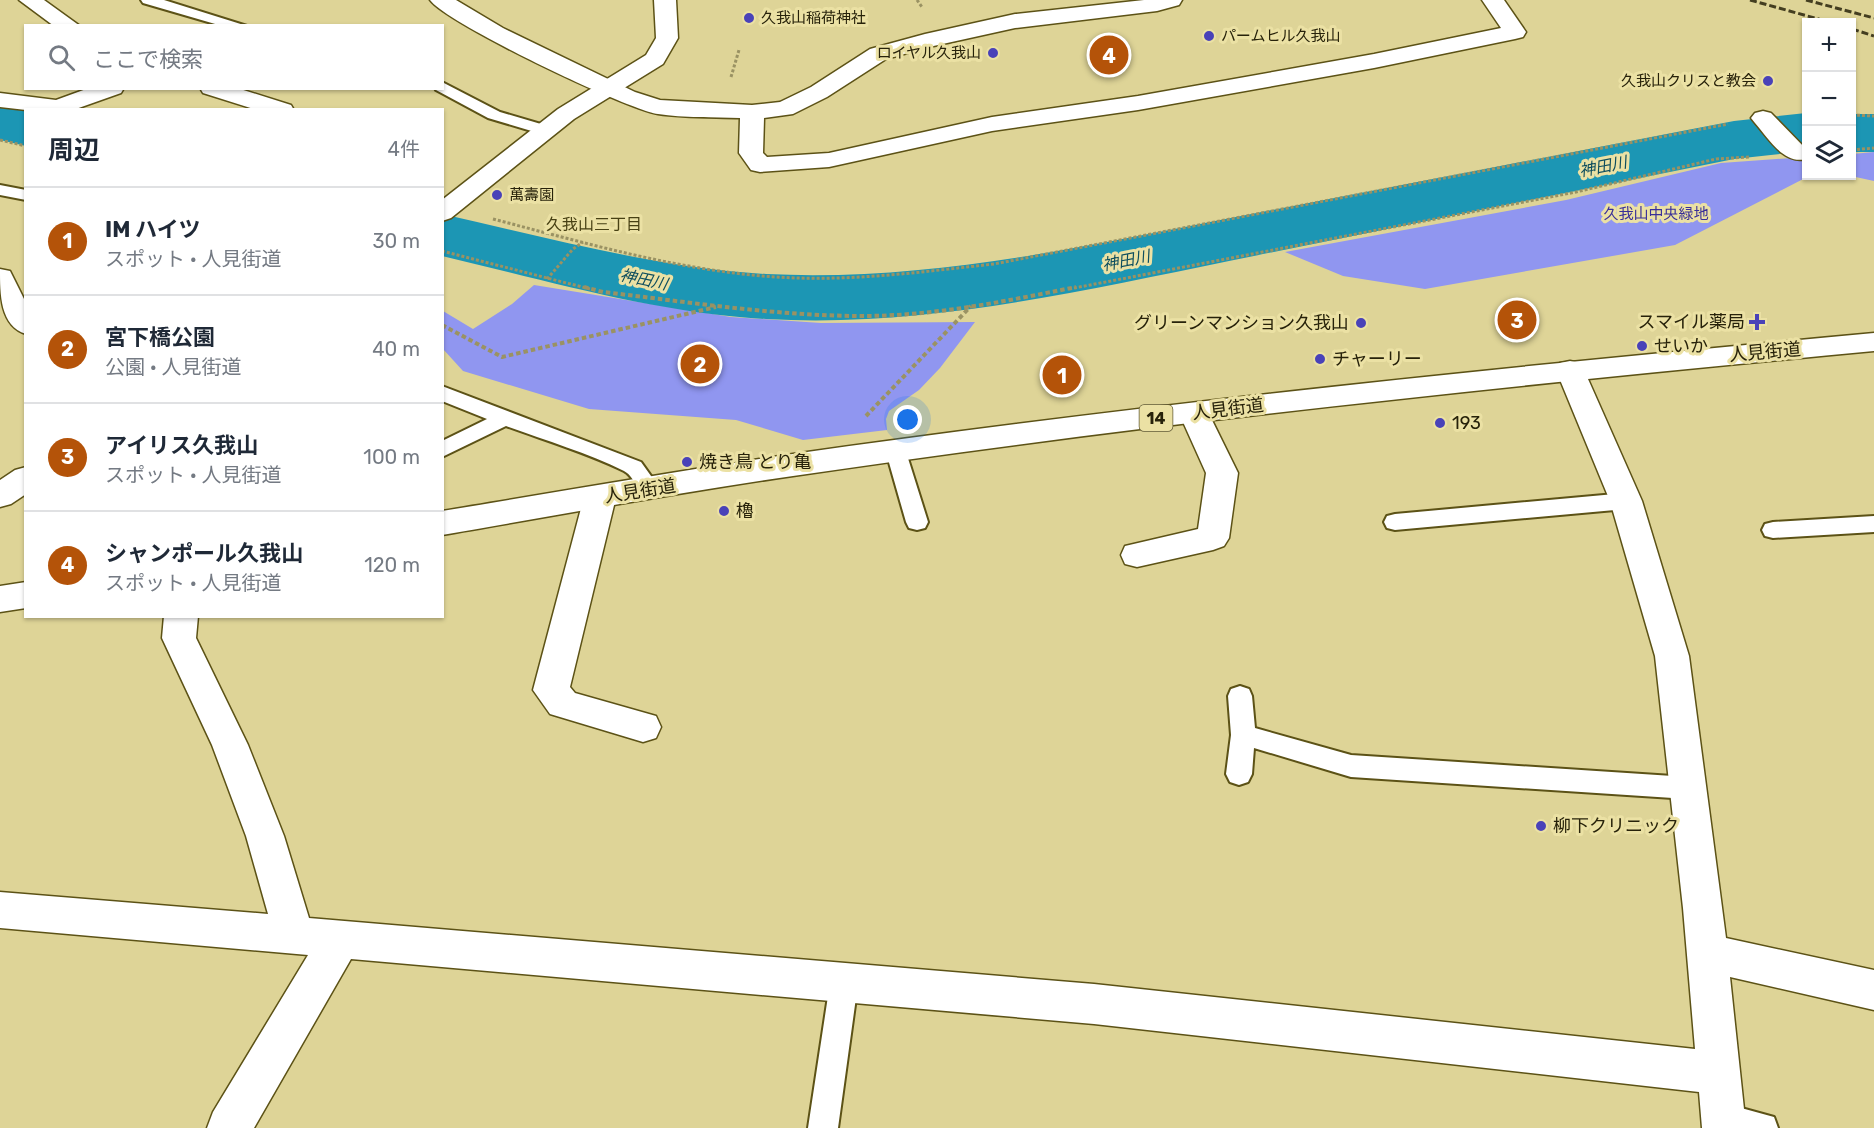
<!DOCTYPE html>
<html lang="ja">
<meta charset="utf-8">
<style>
body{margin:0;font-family:Rubik,"Noto Sans JP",sans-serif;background:#f2f2f3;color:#1f2937}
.controls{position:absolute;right:18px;top:18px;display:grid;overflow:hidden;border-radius:0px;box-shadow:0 2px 4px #0004}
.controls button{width:54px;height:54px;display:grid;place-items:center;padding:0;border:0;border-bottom:2px solid #e0e1e3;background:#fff;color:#1f2937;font:30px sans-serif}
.you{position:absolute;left:908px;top:420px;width:21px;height:21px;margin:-15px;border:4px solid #fff;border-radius:50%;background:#1a73e8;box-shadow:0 0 0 9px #1a73e833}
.badge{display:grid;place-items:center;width:39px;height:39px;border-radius:50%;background:#b45309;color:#fff;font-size:20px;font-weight:700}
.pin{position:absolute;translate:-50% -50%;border:3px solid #fff;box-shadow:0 2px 6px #0006}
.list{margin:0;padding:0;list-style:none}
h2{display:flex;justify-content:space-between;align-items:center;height:78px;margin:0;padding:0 24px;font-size:26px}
h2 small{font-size:20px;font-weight:400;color:#747a83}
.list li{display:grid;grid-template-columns:39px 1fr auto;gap:18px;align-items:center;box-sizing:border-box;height:108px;padding:0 24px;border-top:2px solid #e0e1e3}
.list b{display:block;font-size:22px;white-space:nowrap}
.list p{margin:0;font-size:20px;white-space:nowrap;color:#747a83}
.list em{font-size:20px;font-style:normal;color:#747a83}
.icon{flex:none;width:33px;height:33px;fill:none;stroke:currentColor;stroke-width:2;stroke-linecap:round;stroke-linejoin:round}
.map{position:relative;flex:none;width:1874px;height:1128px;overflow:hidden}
.search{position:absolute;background:#fff;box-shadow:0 2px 4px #0004;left:24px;top:24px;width:420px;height:66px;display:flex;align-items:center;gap:15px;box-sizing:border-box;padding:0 21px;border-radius:0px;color:#747a83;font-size:22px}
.panel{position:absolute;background:#fff;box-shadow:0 2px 4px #0004;left:24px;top:108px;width:420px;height:510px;border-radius:0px}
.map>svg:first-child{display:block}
.green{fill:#9096f0}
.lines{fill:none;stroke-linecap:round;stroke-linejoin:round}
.river{fill:#1c96b4;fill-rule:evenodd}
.service-casing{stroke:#5c5216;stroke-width:4}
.pedestrian-casing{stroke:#5c5216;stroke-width:3}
.minor-casing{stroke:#5c5216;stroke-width:3}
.tertiary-casing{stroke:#5c5216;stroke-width:3}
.primary-casing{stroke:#5c5216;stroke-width:3}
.path-far1{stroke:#9a9263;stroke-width:3;stroke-dasharray:3 2;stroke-linecap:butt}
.path{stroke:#9a9263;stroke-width:4;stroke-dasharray:4.5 3;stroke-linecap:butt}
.service{fill:#fff;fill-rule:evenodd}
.pedestrian{fill:#fff;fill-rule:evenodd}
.minor{fill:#fff;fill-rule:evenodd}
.tertiary{fill:#fff;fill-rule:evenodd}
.primary{fill:#fff;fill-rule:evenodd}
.rail{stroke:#443e20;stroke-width:3;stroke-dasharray:7 3;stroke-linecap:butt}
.poi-dot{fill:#4942b8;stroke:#ebe1a4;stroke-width:2}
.labels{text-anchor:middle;stroke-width:6;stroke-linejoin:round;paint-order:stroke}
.far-poi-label{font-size:15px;fill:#27220a;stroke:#ebe1a4;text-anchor:start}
.far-park-label{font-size:15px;fill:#392f99;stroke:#ebe1a4}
.far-water-label{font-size:16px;font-style:italic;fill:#0e4e5e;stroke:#ebe1a4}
.far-neighbourhood-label{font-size:16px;fill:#484114;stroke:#ebe1a4}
.shield{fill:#ebe1a4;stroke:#625b38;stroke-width:1.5}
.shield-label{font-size:16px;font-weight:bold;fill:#27220a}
.poi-label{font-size:18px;fill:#27220a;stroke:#ebe1a4;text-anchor:start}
.street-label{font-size:18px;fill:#27220a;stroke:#ebe1a4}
</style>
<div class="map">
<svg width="1874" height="1128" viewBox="0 0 1874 1128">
<rect width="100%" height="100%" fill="#ded497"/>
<!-- green -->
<path class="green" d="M1874,152V181L1851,176L1852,154Z
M1806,157V176H1809L1675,245L1425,289L1343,276L1285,252L1566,200L1721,163Z
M534,285L731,317L821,323L975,322L940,368L919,390L889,411L886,419L887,430L803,440L736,420L589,409L463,371L443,349V311L473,329L512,304Z"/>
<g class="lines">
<!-- river -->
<path class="river" d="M0,102L33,110H26V146L0,140Z
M1806,113V151L1734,159C1566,193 1398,227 1229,261C1077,292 922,328 766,319C656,313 549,281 442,256V214C549,238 657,268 766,274C925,282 1081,247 1236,217C1402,185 1568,153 1734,121Z
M1852,114H1874V152H1852Z"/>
<defs>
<path id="service" d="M141,0H164L247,26H222L143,3Z
M442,82L500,112L551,127L553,130L545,135L488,118L436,90L435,88H442Z
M0,185L26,190V200L0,195Z
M442,386L641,462L661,490L658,495C636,502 639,479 624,471C588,453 544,440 506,426L442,457V441L487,419L442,401Z
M896,445L903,447L906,452L928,522L925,528L917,530L909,528L906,522L886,452L889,447Z
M1626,493L1634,496L1637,501L1634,506L1626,509L1395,530L1387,528L1384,522L1387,516L1395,514Z
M1874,516V532L1773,538L1765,536L1762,530L1765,524L1773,522Z
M1240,686L1249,689L1252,696L1255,728L1351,755L1688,777L1697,780L1701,788L1697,796L1688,799L1351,777L1254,748L1252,774L1248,782L1239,785L1230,782L1226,774L1231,735L1228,696L1231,689Z
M844,970L854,974L858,983L838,1128H808L830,983L834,974Z
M1723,1103L1774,1117L1778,1128H1712L1708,1118L1712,1107Z"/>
<path id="pedestrian" d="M1763,111L1771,113L1806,149V159C1784,165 1768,138 1755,123L1751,118L1755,113Z
M1194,403L1205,406L1238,473L1229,538L1224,546L1213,550L1137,567L1125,564L1121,555L1125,546L1198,529L1206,473L1179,413L1183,406Z"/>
<path id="minor" d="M19,0H44L80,26H54Z
M430,0H456L503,28L635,92L660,100L752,105L780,102L811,87L870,49L925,34L1015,14L1144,0H1182L1179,5L1157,11L1015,28L929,47L886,59L827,97L793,114L764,118L763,153L767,157L829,153L992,117L1138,96L1374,54L1501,28L1482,0H1504L1526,32L1523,37L1515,39L1374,68L1138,110L992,131L829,167L760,172L751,170L739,153L740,118C713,117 684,118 658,114C626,109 446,23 430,0Z
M89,88H124L121,93L73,110H26L0,107V93L56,100Z
M200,88H237L291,105L294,110H257L203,93Z
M0,269L10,271L26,303V334C0,326 0,294 0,269Z
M1570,361L1580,363L1584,370L1642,501L1689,656L1726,938L1874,970V1010L1730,977L1746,1128H1702L1699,1092L1094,1024L351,959L254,1128H207L213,1112L308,955L0,928V892L268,914L246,836L212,745L162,638L164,616H198L196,638L248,745L284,836L309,918L1094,984L1695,1049L1683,908L1655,656L1610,501L1556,370L1560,363Z
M600,486L611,489L616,497L570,687L575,693L656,716L661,727L656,738L643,742L550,714L533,690L584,497L589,489Z"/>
<path id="tertiary" d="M654,0H676L678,38L663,64L574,119L451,218L442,221V200L558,109L646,55L656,38Z
M26,467V494L11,504L0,507V480L15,470Z"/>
<path id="primary" d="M1874,333V351C1513,385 1152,423 793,476C676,493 559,515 442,535V511C559,492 676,471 793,454C1152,403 1513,366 1874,333Z
M26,582V608L0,612V586Z"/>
</defs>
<!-- service casing -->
<use href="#service" class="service-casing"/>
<!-- pedestrian casing -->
<use href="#pedestrian" class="pedestrian-casing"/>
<!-- minor casing -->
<use href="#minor" class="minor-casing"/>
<!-- tertiary casing -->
<use href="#tertiary" class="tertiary-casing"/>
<!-- primary casing -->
<use href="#primary" class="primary-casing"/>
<!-- path-far1 -->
<path class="path-far1" d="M917,0L922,7
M731,77L739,50
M1852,115L1874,116
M0,140L26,146
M1852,150L1874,148
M493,219C593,245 694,275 798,278C863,280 929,271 994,264L1728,124
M442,251L590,289
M547,279L573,249L583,242
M1069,289L1576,192L1716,159L1749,157"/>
<!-- path -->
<path class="path" d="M584,287L603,292C689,302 776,316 863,316C934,316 1007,301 1076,287
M442,325L502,357L716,307
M866,416L971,306"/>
<!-- service -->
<use href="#service" class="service"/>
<!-- pedestrian -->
<use href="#pedestrian" class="pedestrian"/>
<!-- minor -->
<use href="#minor" class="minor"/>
<!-- tertiary -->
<use href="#tertiary" class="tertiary"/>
<!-- primary -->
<use href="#primary" class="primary"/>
<!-- rail -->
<path class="rail" d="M1750,0L1829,22
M1806,0L1874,18
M1852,29L1874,36"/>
</g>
<!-- markers -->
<g class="poi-dot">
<circle cx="749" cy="18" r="6"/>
<circle cx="1209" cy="36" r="6"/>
<circle cx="993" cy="53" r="6"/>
<circle cx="1768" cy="81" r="6"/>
<circle cx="497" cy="195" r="6"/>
<path d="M1754 313h6v6h6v6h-6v6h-6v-6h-6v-6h6z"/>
<circle cx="1361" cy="323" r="6"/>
<circle cx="1642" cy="346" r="6"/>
<circle cx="1320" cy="359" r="6"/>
<circle cx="1440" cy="423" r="6"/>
<circle cx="687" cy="462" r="6"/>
<circle cx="724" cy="511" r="6"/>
<circle cx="1541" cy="826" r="6"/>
</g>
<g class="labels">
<!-- far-poi labels -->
<g class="far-poi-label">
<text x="761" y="23">久我山稲荷神社</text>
<text x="1221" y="41">パームヒル久我山</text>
<text x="981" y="58" text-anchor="end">ロイヤル久我山</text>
<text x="1756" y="86" text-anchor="end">久我山クリスと教会</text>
<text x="509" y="200">萬壽園</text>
</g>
<!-- far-park labels -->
<g class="far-park-label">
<text x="1656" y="219">久我山中央緑地</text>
</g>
<!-- far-water labels -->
<g class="far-water-label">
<text transform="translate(1603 166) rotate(-11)" y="6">神田川</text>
<text transform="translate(1126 260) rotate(-11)" y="6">神田川</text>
<text transform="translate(644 279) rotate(12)" y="6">神田川</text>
</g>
<!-- far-neighbourhood labels -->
<g class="far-neighbourhood-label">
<text x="594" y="230">久我山三丁目</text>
</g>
<!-- shield labels -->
<rect class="shield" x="1139.5" y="405" width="33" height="26" rx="4.5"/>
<g class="shield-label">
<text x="1156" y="424">14</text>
</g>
<!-- poi labels -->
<g class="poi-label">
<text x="1745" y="328" text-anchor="end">スマイル薬局</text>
<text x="1349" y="329" text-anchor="end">グリーンマンション久我山</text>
<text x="1654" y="352">せいか</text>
<text x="1332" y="365">チャーリー</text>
<text x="1452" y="429">193</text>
<text x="699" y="468">焼き鳥 とり亀</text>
<text x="736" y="517">櫓</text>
<text x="1553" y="832">柳下クリニック</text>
</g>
<!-- street labels -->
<g class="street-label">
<text transform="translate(1765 352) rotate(-5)" y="6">人見街道</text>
<text transform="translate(1228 409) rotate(-7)" y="6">人見街道</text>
<text transform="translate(640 491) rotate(-9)" y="6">人見街道</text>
</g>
</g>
</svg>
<div class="controls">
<button>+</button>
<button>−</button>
<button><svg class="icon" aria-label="layers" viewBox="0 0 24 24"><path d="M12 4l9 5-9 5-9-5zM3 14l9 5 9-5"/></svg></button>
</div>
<div class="you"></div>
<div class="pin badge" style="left:1062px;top:375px">1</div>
<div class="pin badge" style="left:700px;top:364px">2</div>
<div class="pin badge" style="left:1517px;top:320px">3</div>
<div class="pin badge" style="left:1109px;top:55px">4</div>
<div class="search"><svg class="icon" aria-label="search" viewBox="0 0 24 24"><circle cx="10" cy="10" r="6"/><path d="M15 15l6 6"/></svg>ここで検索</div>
<section class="panel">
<h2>周辺<small>4件</small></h2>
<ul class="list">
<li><span class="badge">1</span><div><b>IM ハイツ</b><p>スポット · 人見街道</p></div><em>30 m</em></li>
<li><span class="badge">2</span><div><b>宮下橋公園</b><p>公園 · 人見街道</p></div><em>40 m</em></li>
<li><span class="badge">3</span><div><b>アイリス久我山</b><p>スポット · 人見街道</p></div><em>100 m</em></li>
<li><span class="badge">4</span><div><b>シャンポール久我山</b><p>スポット · 人見街道</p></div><em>120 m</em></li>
</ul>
</section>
</div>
